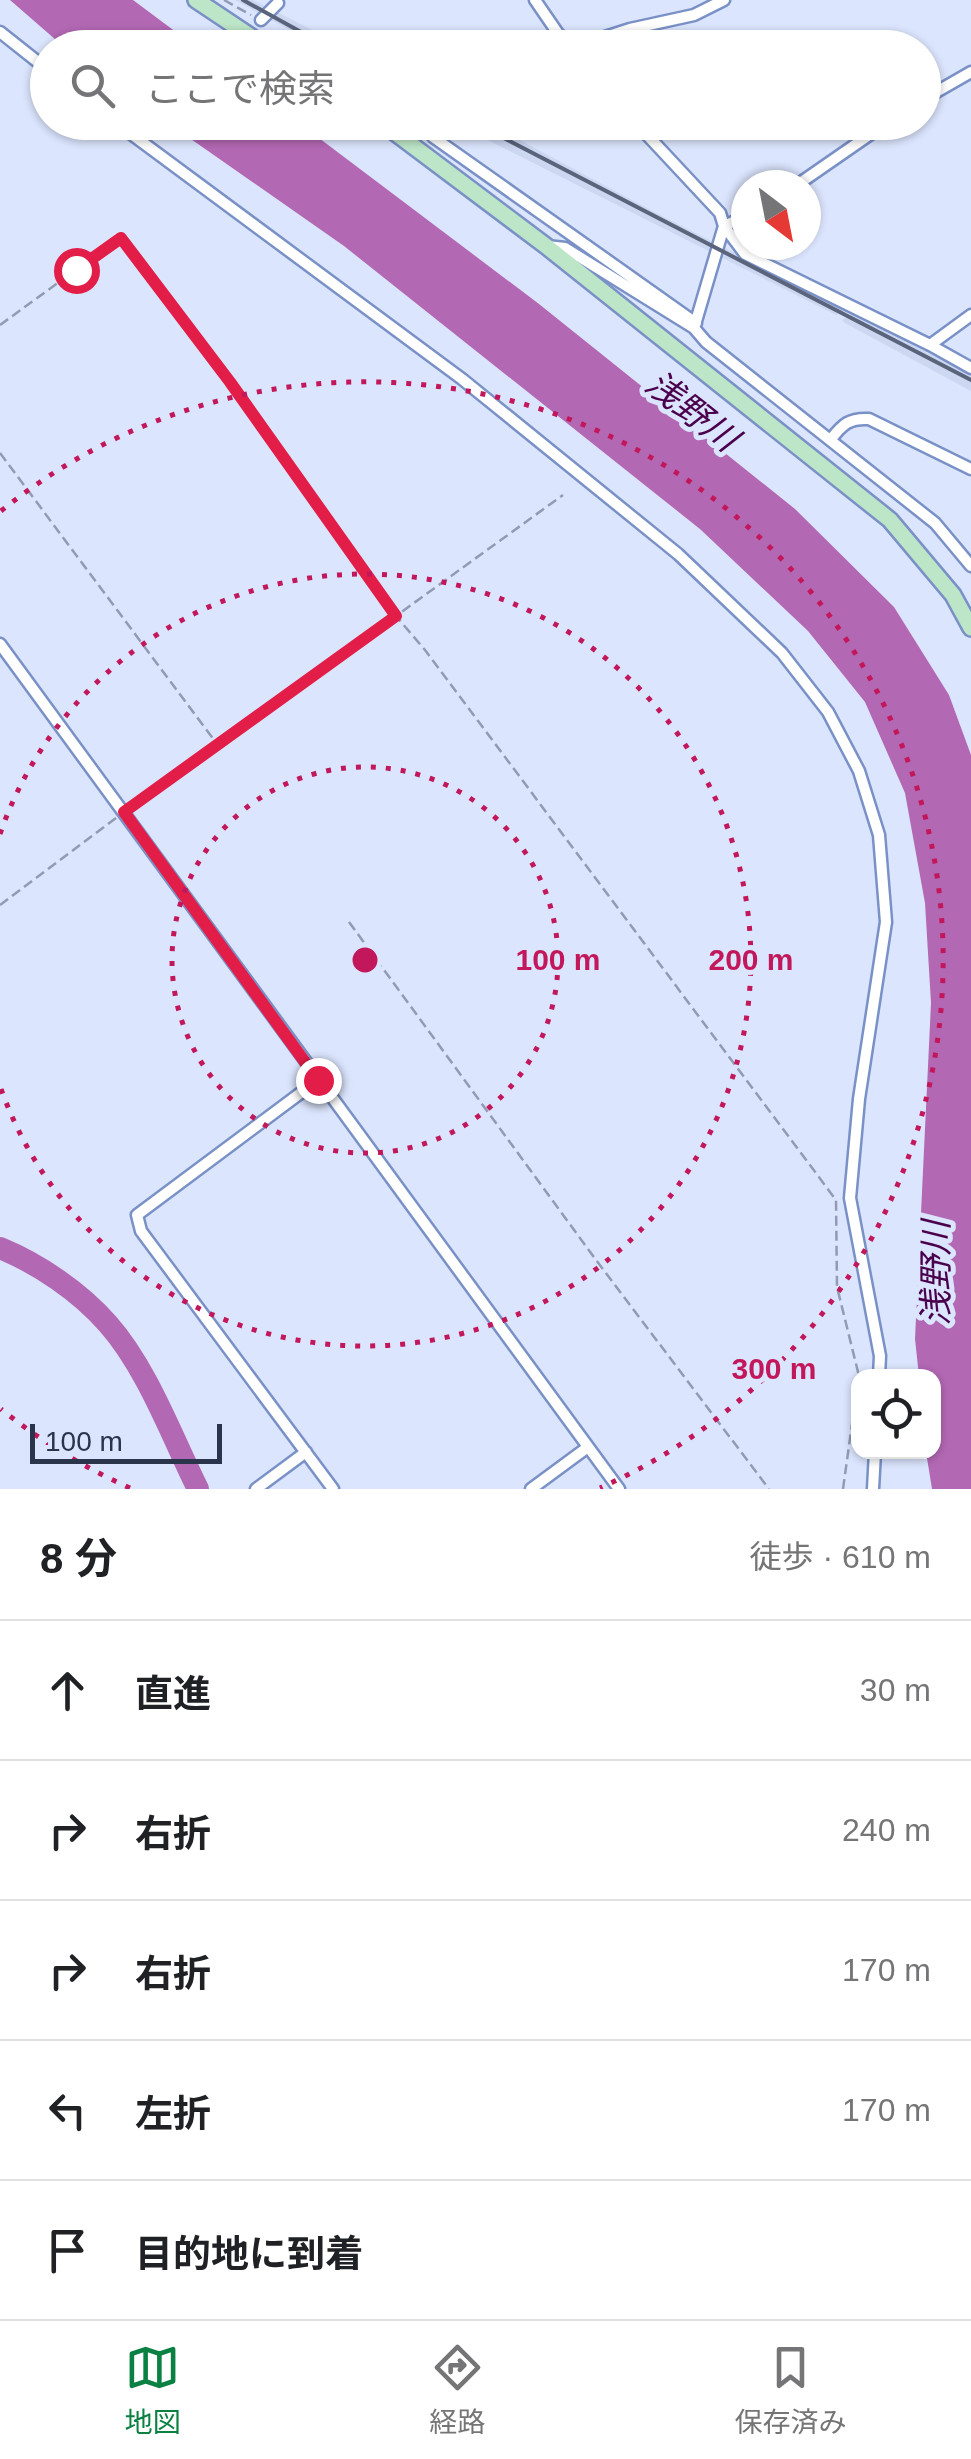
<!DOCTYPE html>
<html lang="ja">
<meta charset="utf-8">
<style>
body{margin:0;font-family:Helvetica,"Noto Sans JP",sans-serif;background:#f6f6f6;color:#202124}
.controls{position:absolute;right:30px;bottom:30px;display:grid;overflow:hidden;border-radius:20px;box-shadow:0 2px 8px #0004}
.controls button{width:90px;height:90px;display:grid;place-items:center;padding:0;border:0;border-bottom:2px solid #e0e0e0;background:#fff;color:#202124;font:50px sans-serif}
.compass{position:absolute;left:731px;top:170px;width:90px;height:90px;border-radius:50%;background:#fff;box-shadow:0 2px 8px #0004;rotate:148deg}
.scale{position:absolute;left:30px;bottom:25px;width:192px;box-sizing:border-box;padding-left:10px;border:5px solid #2a344b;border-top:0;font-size:28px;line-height:35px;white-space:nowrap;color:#2a344b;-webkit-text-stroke:8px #dbe5fd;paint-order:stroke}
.stop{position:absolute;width:30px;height:30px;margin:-22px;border:8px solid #e11d48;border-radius:50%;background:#fff}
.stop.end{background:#e11d48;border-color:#fff;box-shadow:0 2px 10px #0008}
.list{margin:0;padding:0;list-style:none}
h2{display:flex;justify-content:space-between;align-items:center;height:130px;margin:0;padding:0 40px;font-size:42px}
h2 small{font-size:32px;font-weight:400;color:#757577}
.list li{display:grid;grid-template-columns:65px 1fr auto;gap:30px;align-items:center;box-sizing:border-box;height:140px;padding:0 40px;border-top:2px solid #e0e0e0}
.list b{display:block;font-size:38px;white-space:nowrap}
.list em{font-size:32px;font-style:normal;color:#757577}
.icon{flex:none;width:55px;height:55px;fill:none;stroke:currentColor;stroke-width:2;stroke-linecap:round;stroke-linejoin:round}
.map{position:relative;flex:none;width:971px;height:1489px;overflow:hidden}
.search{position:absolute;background:#fff;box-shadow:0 2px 8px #0004;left:30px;right:30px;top:30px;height:110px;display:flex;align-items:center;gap:25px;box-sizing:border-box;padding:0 35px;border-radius:55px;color:#757577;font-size:38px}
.sheet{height:830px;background:#fff}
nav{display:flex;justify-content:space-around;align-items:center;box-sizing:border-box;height:140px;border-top:2px solid #e0e0e0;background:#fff;font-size:28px;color:#757577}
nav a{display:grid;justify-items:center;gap:5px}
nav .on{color:#0b8043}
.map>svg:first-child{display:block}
.built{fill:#ccd7f2}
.water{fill:#b368b4}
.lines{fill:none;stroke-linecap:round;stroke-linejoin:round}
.river{stroke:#b368b4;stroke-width:22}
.street-casing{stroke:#7a91c7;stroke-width:15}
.secondary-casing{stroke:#7a91c7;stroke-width:20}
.path{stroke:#919bb3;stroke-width:2.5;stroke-dasharray:10 5;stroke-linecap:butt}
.street{stroke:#fff;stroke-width:10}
.secondary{stroke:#bde5c7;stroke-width:15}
.rail{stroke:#5a647b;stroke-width:4}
.route{stroke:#e11d48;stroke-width:12}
.ring{fill:none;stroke:#c2185b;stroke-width:5;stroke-dasharray:5 10}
.labels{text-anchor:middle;stroke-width:10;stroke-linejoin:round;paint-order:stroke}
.water-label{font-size:35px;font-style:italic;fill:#4a004c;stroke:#dbe5fd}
.centre{fill:#c2185b;stroke:#dbe5fd;stroke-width:5}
.ring-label{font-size:30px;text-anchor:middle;font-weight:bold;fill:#c2185b;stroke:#dbe5fd;stroke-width:10;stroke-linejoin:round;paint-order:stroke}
</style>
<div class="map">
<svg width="971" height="1489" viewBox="0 0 971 1489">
<rect width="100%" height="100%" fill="#dbe5fd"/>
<!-- built -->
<path class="built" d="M235,0H253L346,47H321Z
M454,123H488L658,214L846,309L836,315Z
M852,314L971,375V391L845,323L842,320Z"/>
<!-- water -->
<path class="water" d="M10,0H133L196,47H64Z
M168,123H299L539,304L795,509L894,607L949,695L971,755V1489H932L926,1452H934V1376H919L915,1339L931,1003L925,903L905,793L865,702L808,631L700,529L344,246Z"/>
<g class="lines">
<!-- river -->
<path class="river" d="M0,1248C39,1264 80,1292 108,1324C147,1368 172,1437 198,1489"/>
<defs>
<path id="street" d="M535,0L568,48
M261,20L278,3
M0,32L48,70
M539,48L560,35
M571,48L630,29L694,15L724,0
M924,99L971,72
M115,122L462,379L678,554L782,653L828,712L859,771L879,835L886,922L859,1099L850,1198L880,1356L879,1376
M428,122L433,137L696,323
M635,122L720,213L724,226L745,254L930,345L971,368
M797,185L888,122
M547,246L565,248L694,328L724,226L746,216
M694,328L706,342L935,523L971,566
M930,345L971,315
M831,439C843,424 849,418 869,419L971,469
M0,644L619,1489
M318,1080L137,1215L141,1231L333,1489
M256,1489L306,1452
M531,1489L588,1447
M873,1489L875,1452"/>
<path id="secondary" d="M196,0L268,48
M381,122L546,246L890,520L953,595L971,628"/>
</defs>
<!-- street casing -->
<use href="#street" class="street-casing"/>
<!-- secondary casing -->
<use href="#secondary" class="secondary-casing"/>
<!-- path -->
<path class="path" d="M224,0L251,15
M0,325L121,237L229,382L396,616L425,650L836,1200L837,1287L859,1376
M0,453L217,744
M135,805L563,495
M0,905L116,818
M349,922L596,1260L769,1489
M843,1489L858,1381"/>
<!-- street -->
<use href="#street" class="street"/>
<!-- secondary -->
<use href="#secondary" class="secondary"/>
<!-- rail -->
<path class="rail" d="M243,0L330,48
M473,122L971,380"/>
</g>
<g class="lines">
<!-- route -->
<path class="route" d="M76,270L121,238L230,382L396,616L124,812L318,1080"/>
</g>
<!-- distance rings -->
<g class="ring">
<circle cx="365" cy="960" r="193"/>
<path d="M0 834A386 386 0 1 1 0 1086"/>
<path d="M130 1488A578 578 0 0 1 1 1409M1 511A578 578 0 1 1 600 1488"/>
</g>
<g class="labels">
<!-- water labels -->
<g class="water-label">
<text transform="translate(692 411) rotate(38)" y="12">浅野川</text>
<text transform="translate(936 1273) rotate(-90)" y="12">浅野川</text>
</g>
</g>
<circle cx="365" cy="960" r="15" class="centre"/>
<g class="ring-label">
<text x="558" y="970">100 m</text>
<text x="751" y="970">200 m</text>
<text x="774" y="1379">300 m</text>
</g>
</svg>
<div class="controls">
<button><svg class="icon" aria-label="locate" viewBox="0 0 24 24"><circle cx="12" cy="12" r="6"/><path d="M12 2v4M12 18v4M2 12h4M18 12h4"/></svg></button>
</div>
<svg class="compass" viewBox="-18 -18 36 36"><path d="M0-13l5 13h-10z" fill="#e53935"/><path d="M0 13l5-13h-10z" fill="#757577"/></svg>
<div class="scale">100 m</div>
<div class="stop" style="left:76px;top:270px"></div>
<div class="stop end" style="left:318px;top:1080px"></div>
<div class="search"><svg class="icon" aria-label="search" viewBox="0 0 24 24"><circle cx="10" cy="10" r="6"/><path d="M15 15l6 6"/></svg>ここで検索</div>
</div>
<section class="sheet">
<h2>8 分<small>徒歩 · 610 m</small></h2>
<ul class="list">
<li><svg class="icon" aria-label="ahead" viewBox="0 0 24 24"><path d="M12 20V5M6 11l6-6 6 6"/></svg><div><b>直進</b></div><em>30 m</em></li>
<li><svg class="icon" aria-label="right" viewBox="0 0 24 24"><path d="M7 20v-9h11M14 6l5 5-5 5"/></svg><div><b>右折</b></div><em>240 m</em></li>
<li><svg class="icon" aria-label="right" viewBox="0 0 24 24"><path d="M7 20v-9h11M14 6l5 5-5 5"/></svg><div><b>右折</b></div><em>170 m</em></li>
<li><svg class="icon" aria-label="left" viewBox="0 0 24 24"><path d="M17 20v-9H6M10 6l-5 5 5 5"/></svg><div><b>左折</b></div><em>170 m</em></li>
<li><svg class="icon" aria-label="arrive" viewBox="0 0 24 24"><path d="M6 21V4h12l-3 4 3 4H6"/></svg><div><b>目的地に到着</b></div></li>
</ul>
</section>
<nav>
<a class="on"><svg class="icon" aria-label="map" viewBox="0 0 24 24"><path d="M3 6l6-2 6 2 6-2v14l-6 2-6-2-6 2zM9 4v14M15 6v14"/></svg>地図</a>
<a><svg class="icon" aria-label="directions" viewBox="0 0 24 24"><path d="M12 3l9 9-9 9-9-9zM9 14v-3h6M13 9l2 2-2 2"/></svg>経路</a>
<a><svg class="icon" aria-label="saved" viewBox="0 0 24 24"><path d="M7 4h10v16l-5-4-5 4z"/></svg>保存済み</a>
</nav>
